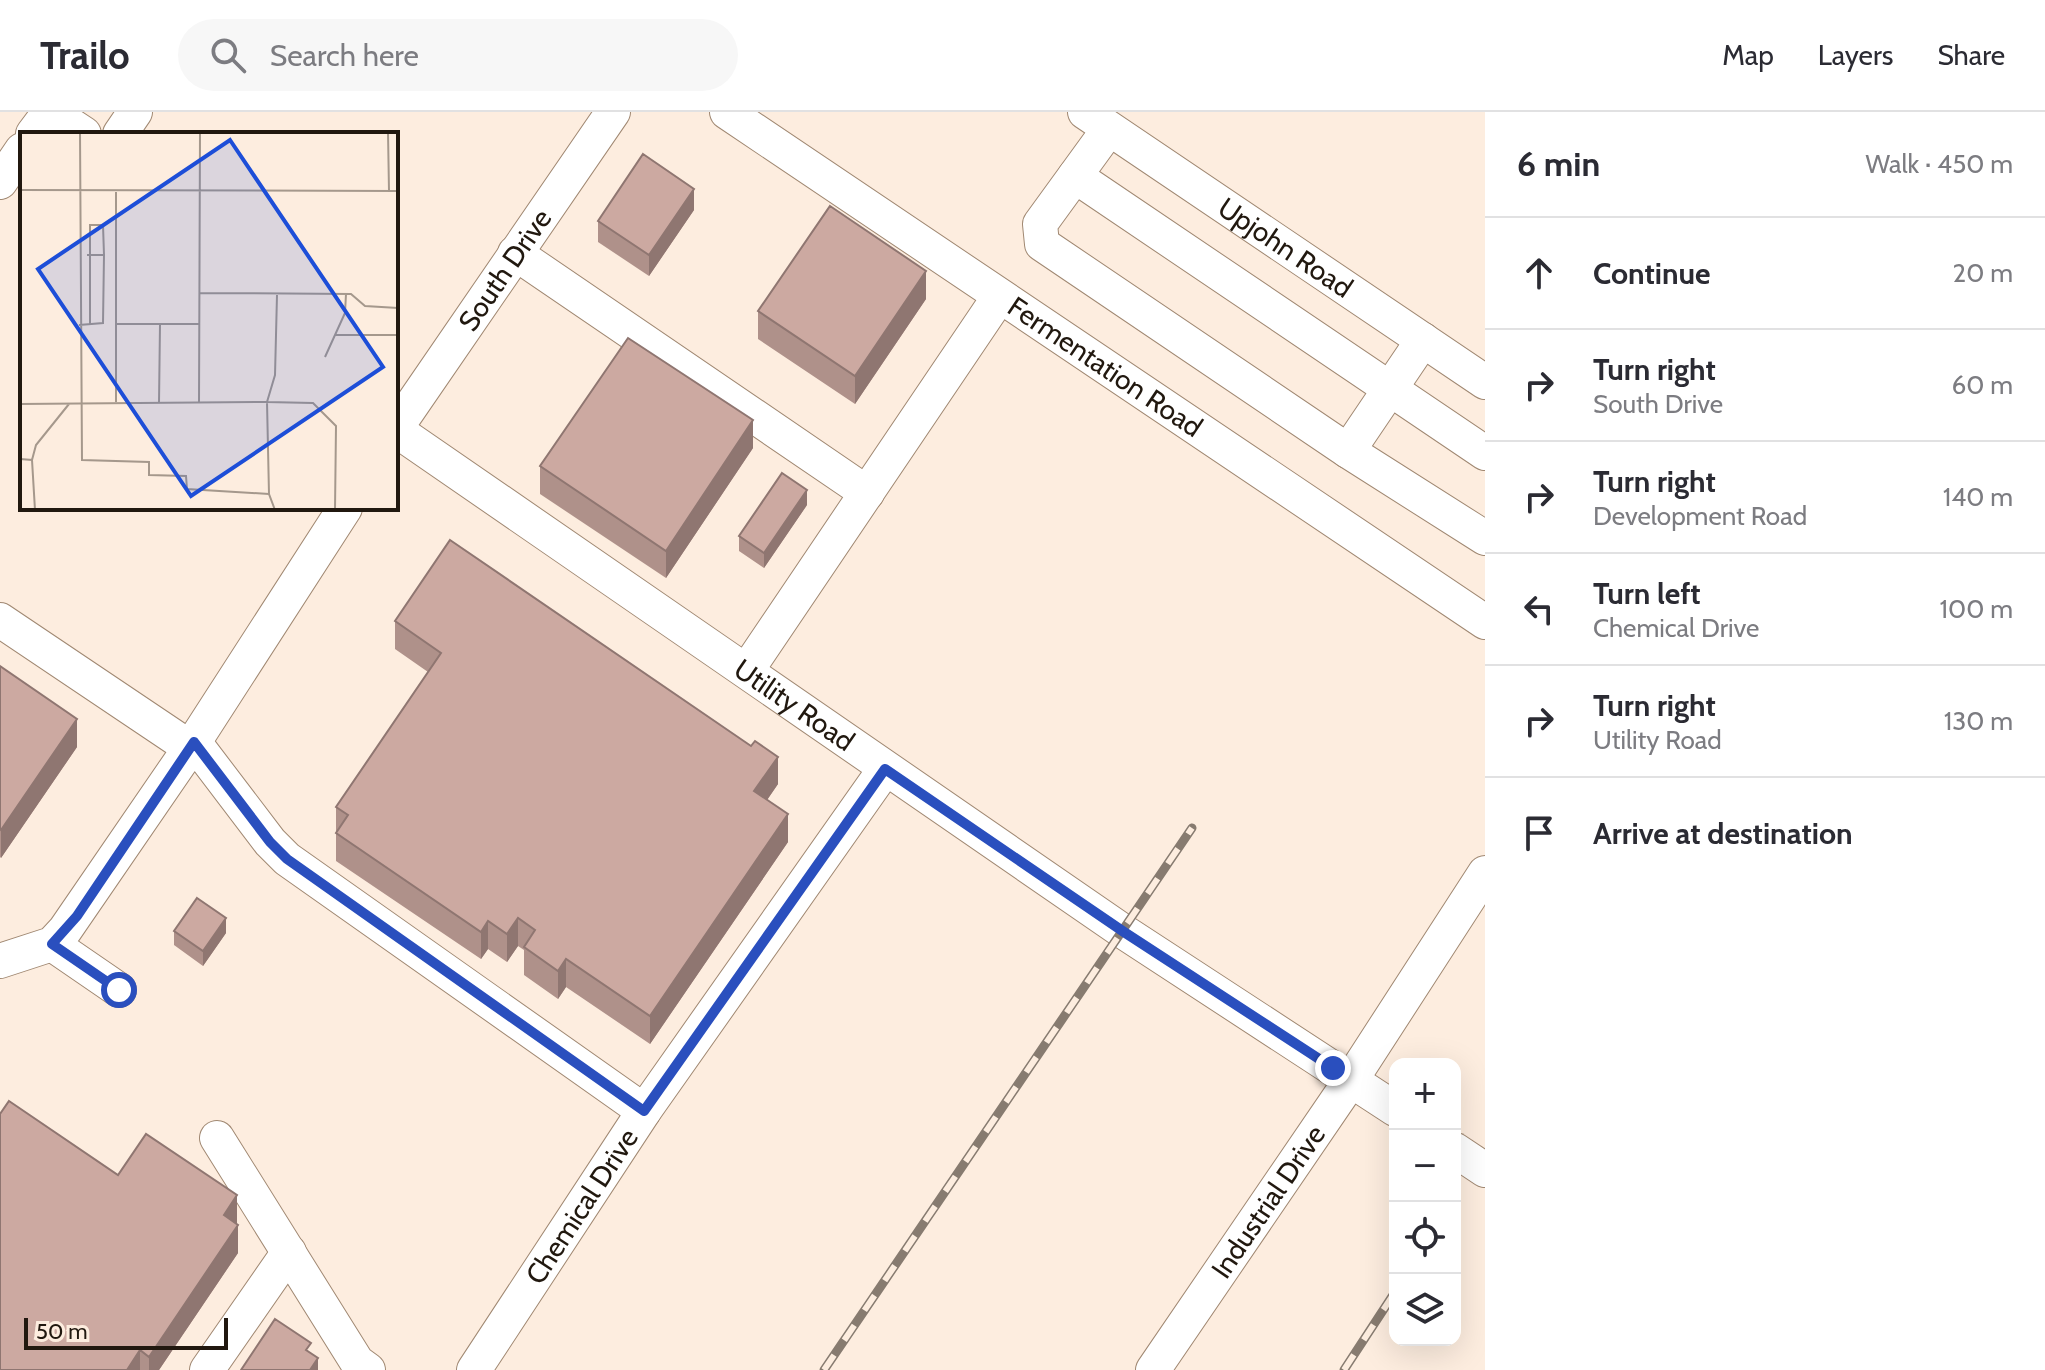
<!DOCTYPE html>
<meta charset="utf-8">
<style>
body{margin:0;font-family:Cabin,sans-serif;background:#f7f7f7;color:#2b2b33}
.controls{position:absolute;right:24px;bottom:24px;display:grid;overflow:hidden;border-radius:16px;box-shadow:0 8px 32px #0002}
.controls button{width:72px;height:72px;display:grid;place-items:center;padding:0;border:0;border-bottom:2px solid #e1e1e2;background:#fff;color:#2b2b33;font:40px sans-serif}
.scale{position:absolute;left:24px;bottom:20px;width:204px;box-sizing:border-box;padding-left:8px;border:4px solid #21180f;border-top:0;font-size:22px;line-height:28px;white-space:nowrap;color:#21180f;-webkit-text-stroke:6px #fdeddf;paint-order:stroke}
.stop{position:absolute;width:24px;height:24px;margin:-18px;border:6px solid #2a4fbe;border-radius:50%;background:#fff}
.stop.end{background:#2a4fbe;border-color:#fff;box-shadow:0 2px 8px #0008}
.list{margin:0;padding:0;list-style:none}
h2{display:flex;justify-content:space-between;align-items:center;height:104px;margin:0;padding:0 32px;font-size:34px}
h2 small{font-size:26px;font-weight:400;color:#7c7c81}
.list li{display:grid;grid-template-columns:52px 1fr auto;gap:24px;align-items:center;box-sizing:border-box;height:112px;padding:0 32px;border-top:2px solid #e1e1e2}
.list b{display:block;font-size:30px;white-space:nowrap}
.list p{margin:0;font-size:26px;white-space:nowrap;color:#7c7c81}
.list em{font-size:26px;font-style:normal;color:#7c7c81}
.icon{flex:none;width:44px;height:44px;fill:none;stroke:currentColor;stroke-width:2;stroke-linecap:round;stroke-linejoin:round}
.map{position:relative;flex:none;width:1485px;height:1258px;overflow:hidden}
header{display:flex;align-items:center;gap:48px;box-sizing:border-box;height:112px;padding:0 40px;background:#fff;border-bottom:2px solid #e1e1e2}
header strong{font-size:38px}
nav{display:flex;gap:44px;margin-inline-start:auto;font-size:28px}
.search{width:560px;height:72px;background:#f7f7f7;display:flex;align-items:center;gap:20px;box-sizing:border-box;padding:0 28px;border-radius:44px;color:#7c7c81;font-size:30px}
main{display:flex}
aside{flex:1;background:#fff}
.map>svg:first-child{display:block}
.lines{fill:none;stroke-linecap:round;stroke-linejoin:round}
.minor-casing{stroke:#a08872;stroke-width:36}
.minor{stroke:#fff;stroke-width:34}
.rail-casing{stroke:#877b70;stroke-width:9}
.rail{stroke:#fdeddf;stroke-width:6;stroke-dasharray:18;stroke-linecap:butt}
.wall{fill:#af918a}
.shaded-wall{fill:#8f7671}
.building{fill:#cca9a1;stroke:#8f7671;stroke-width:2}
.route{stroke:#2a4fbe;stroke-width:10}
.labels{text-anchor:middle;stroke-width:6;stroke-linejoin:round;paint-order:stroke}
.street-label{font-size:28px;fill:#21180f;stroke:#fdeddf}
.inset-road{fill:none;stroke:#a5988c;stroke-width:2}
.view{fill:#1d4ed8;fill-opacity:0.15;stroke:#1d4ed8;stroke-width:4}
.inset-edge{fill:none;stroke:#21180f;stroke-width:4}
</style>
<header>
<strong>Trailo</strong>
<div class="search"><svg class="icon" aria-label="search" viewBox="0 0 24 24"><circle cx="10" cy="10" r="6"/><path d="M15 15l6 6"/></svg>Search here</div>
<nav><a>Map</a><a>Layers</a><a>Share</a></nav>
</header>
<main>
<div class="map">
<svg width="1485" height="1258" viewBox="0 0 1485 1258">
<rect width="100%" height="100%" fill="#fdeddf"/>
<g class="lines">
<defs>
<g id="minor">
<path id="s1" d="M727,0L1485,510"/>
<path id="s2" d="M1085,0L1485,270"/>
<path d="M1109,17L1040,112L1042,132L1348,339L1423,228"/>
<path d="M33,22L45,6L57,4L84,22"/>
<path d="M120,22L135,0"/>
<path d="M1075,64L1485,341"/>
<path d="M0,70L22,38"/>
<path d="M515,141L867,381"/>
<path id="s3" d="M396,316L613,0"/>
<path id="s4" d="M396,318L1124,820L1395,997"/>
<path d="M1348,339L1485,426"/>
<path d="M0,508L186,633L194,630L345,396"/>
<path d="M747,558L999,185"/>
<path d="M52,832L119,878"/>
<path d="M0,849L52,832L65,818L194,630L270,730L287,747L644,999"/>
<path d="M217,1026L357,1250L368,1258"/>
<path d="M1455,1038L1485,1058"/>
<path d="M207,1258L289,1140"/>
<path id="s5" d="M474,1258L644,999L885,657"/>
<path id="s6" d="M1153,1258L1351,968L1485,761"/>
</g>
</defs>
<!-- minor casing -->
<use href="#minor" class="minor-casing"/>
<!-- minor -->
<use href="#minor" class="minor"/>
<defs>
<path id="rail" d="M824,1258L1192,716
M1344,1258L1395,1180"/>
</defs>
<!-- rail casing -->
<use href="#rail" class="rail-casing"/>
<!-- rail -->
<use href="#rail" class="rail"/>
</g>
<!-- wall -->
<path class="wall" d="M694,98L649,164L598,130V109Z
M926,187L855,292L758,227V199Z
M753,336L666,466L540,382V354Z
M807,393L764,456L739,439V424Z
M395,509L778,672L767,688L788,730L650,932L566,875L558,887L524,863V838L518,834L507,850L488,837L481,847L336,749V695L428,560L395,537Z
M0,554L77,635L1,746L0,745Z
M174,819L226,821L203,854L174,833Z
M118,1063L237,1111L238,1141L159,1258H0Z"/>
<!-- shaded-wall -->
<path class="shaded-wall" d="M694,77V98L649,164V143Z
M926,159V187L855,292V264Z
M753,308V336L666,466V439Z
M807,378V393L764,456V441Z
M77,607V635L1,746V718Z
M778,645V672L754,707V679Z
M788,702V730L650,932V904Z
M226,806V821L203,854V839Z
M518,806V834L507,850V822Z
M488,809V837L481,847V820Z
M566,847V875L558,887V859Z
M237,1083V1111L224,1131V1103Z
M238,1113V1141L159,1258H149V1245Z
M140,1238V1258H127Z
M318,1246V1258H310Z"/>
<!-- building -->
<path class="building" d="M643,42L694,77L649,143L598,109Z
M830,94L926,159L855,264L758,199Z
M628,226L753,308L666,439L540,354Z
M782,361L807,378L764,441L739,424Z
M450,428L751,634L755,629L778,645L754,679L788,702L650,904L566,847L558,859L524,835L535,818L518,806L507,822L488,809L481,820L336,721L348,703L336,695L441,541L395,509Z
M0,554L77,607L1,718L0,717Z
M197,786L226,806L203,839L174,819Z
M9,989L118,1063L146,1022L237,1083L224,1103L238,1113L149,1245L140,1238L127,1258H0V1002Z
M275,1207L311,1231L306,1238L318,1246L310,1258H241Z"/>
<g class="lines">
<!-- route -->
<path class="route" d="M119,878L52,832L77,804L194,630L270,730L287,747L644,999L885,657L1124,820L1333,956"/>
</g>
<g class="labels">
<!-- street labels -->
<g class="street-label">
<text dy="10" stroke="none"><textPath href="#s2" startOffset="242">Upjohn Road</textPath></text>
<text dy="10" stroke="none"><textPath href="#s3" startOffset="192">South Drive</textPath></text>
<text dy="10" stroke="none"><textPath href="#s1" startOffset="456">Fermentation Road</textPath></text>
<text dy="10" stroke="none"><textPath href="#s4" startOffset="484">Utility Road</textPath></text>
<text dy="10" stroke="none"><textPath href="#s6" startOffset="204">Industrial Drive</textPath></text>
<text dy="10" stroke="none"><textPath href="#s5" startOffset="196">Chemical Drive</textPath></text>
</g>
</g>
<!-- overview -->
<g transform="translate(20 20)">
<rect width="378" height="378" fill="#fdeddf"/>
<path class="inset-road" d="M60,0L62,328L129,330V343L166,344L167,357L249,362M368,0L369,59M0,58L378,59M96,60V270M180,161L331,162L345,174L378,176M257,163L255,243L247,270L293,271L316,294L315,378M96,192H179M59,193L83,191L84,123H67M70,193V93H83L84,123M315,203H378M305,225L325,181L326,162M139,271L140,192M179,271L180,0M0,272L247,270L249,362L255,378M0,327L12,328L15,378M12,328L16,313L49,272"/>
<path class="view" d="M210,8L363,235L171,364L18,137Z"/>
<rect width="378" height="378" class="inset-edge"/>
</g>
</svg>
<div class="controls">
<button>+</button>
<button>−</button>
<button><svg class="icon" aria-label="locate" viewBox="0 0 24 24"><circle cx="12" cy="12" r="6"/><path d="M12 2v4M12 18v4M2 12h4M18 12h4"/></svg></button>
<button><svg class="icon" aria-label="layers" viewBox="0 0 24 24"><path d="M12 4l9 5-9 5-9-5zM3 14l9 5 9-5"/></svg></button>
</div>
<div class="scale">50 m</div>
<div class="stop" style="left:119px;top:878px"></div>
<div class="stop end" style="left:1333px;top:956px"></div>
</div>
<aside>
<h2>6 min<small>Walk · 450 m</small></h2>
<ul class="list">
<li><svg class="icon" aria-label="ahead" viewBox="0 0 24 24"><path d="M12 20V5M6 11l6-6 6 6"/></svg><div><b>Continue</b></div><em>20 m</em></li>
<li><svg class="icon" aria-label="right" viewBox="0 0 24 24"><path d="M7 20v-9h11M14 6l5 5-5 5"/></svg><div><b>Turn right</b><p>South Drive</p></div><em>60 m</em></li>
<li><svg class="icon" aria-label="right" viewBox="0 0 24 24"><path d="M7 20v-9h11M14 6l5 5-5 5"/></svg><div><b>Turn right</b><p>Development Road</p></div><em>140 m</em></li>
<li><svg class="icon" aria-label="left" viewBox="0 0 24 24"><path d="M17 20v-9H6M10 6l-5 5 5 5"/></svg><div><b>Turn left</b><p>Chemical Drive</p></div><em>100 m</em></li>
<li><svg class="icon" aria-label="right" viewBox="0 0 24 24"><path d="M7 20v-9h11M14 6l5 5-5 5"/></svg><div><b>Turn right</b><p>Utility Road</p></div><em>130 m</em></li>
<li><svg class="icon" aria-label="arrive" viewBox="0 0 24 24"><path d="M6 21V4h12l-3 4 3 4H6"/></svg><div><b>Arrive at destination</b></div></li>
</ul>
</aside>
</main>
